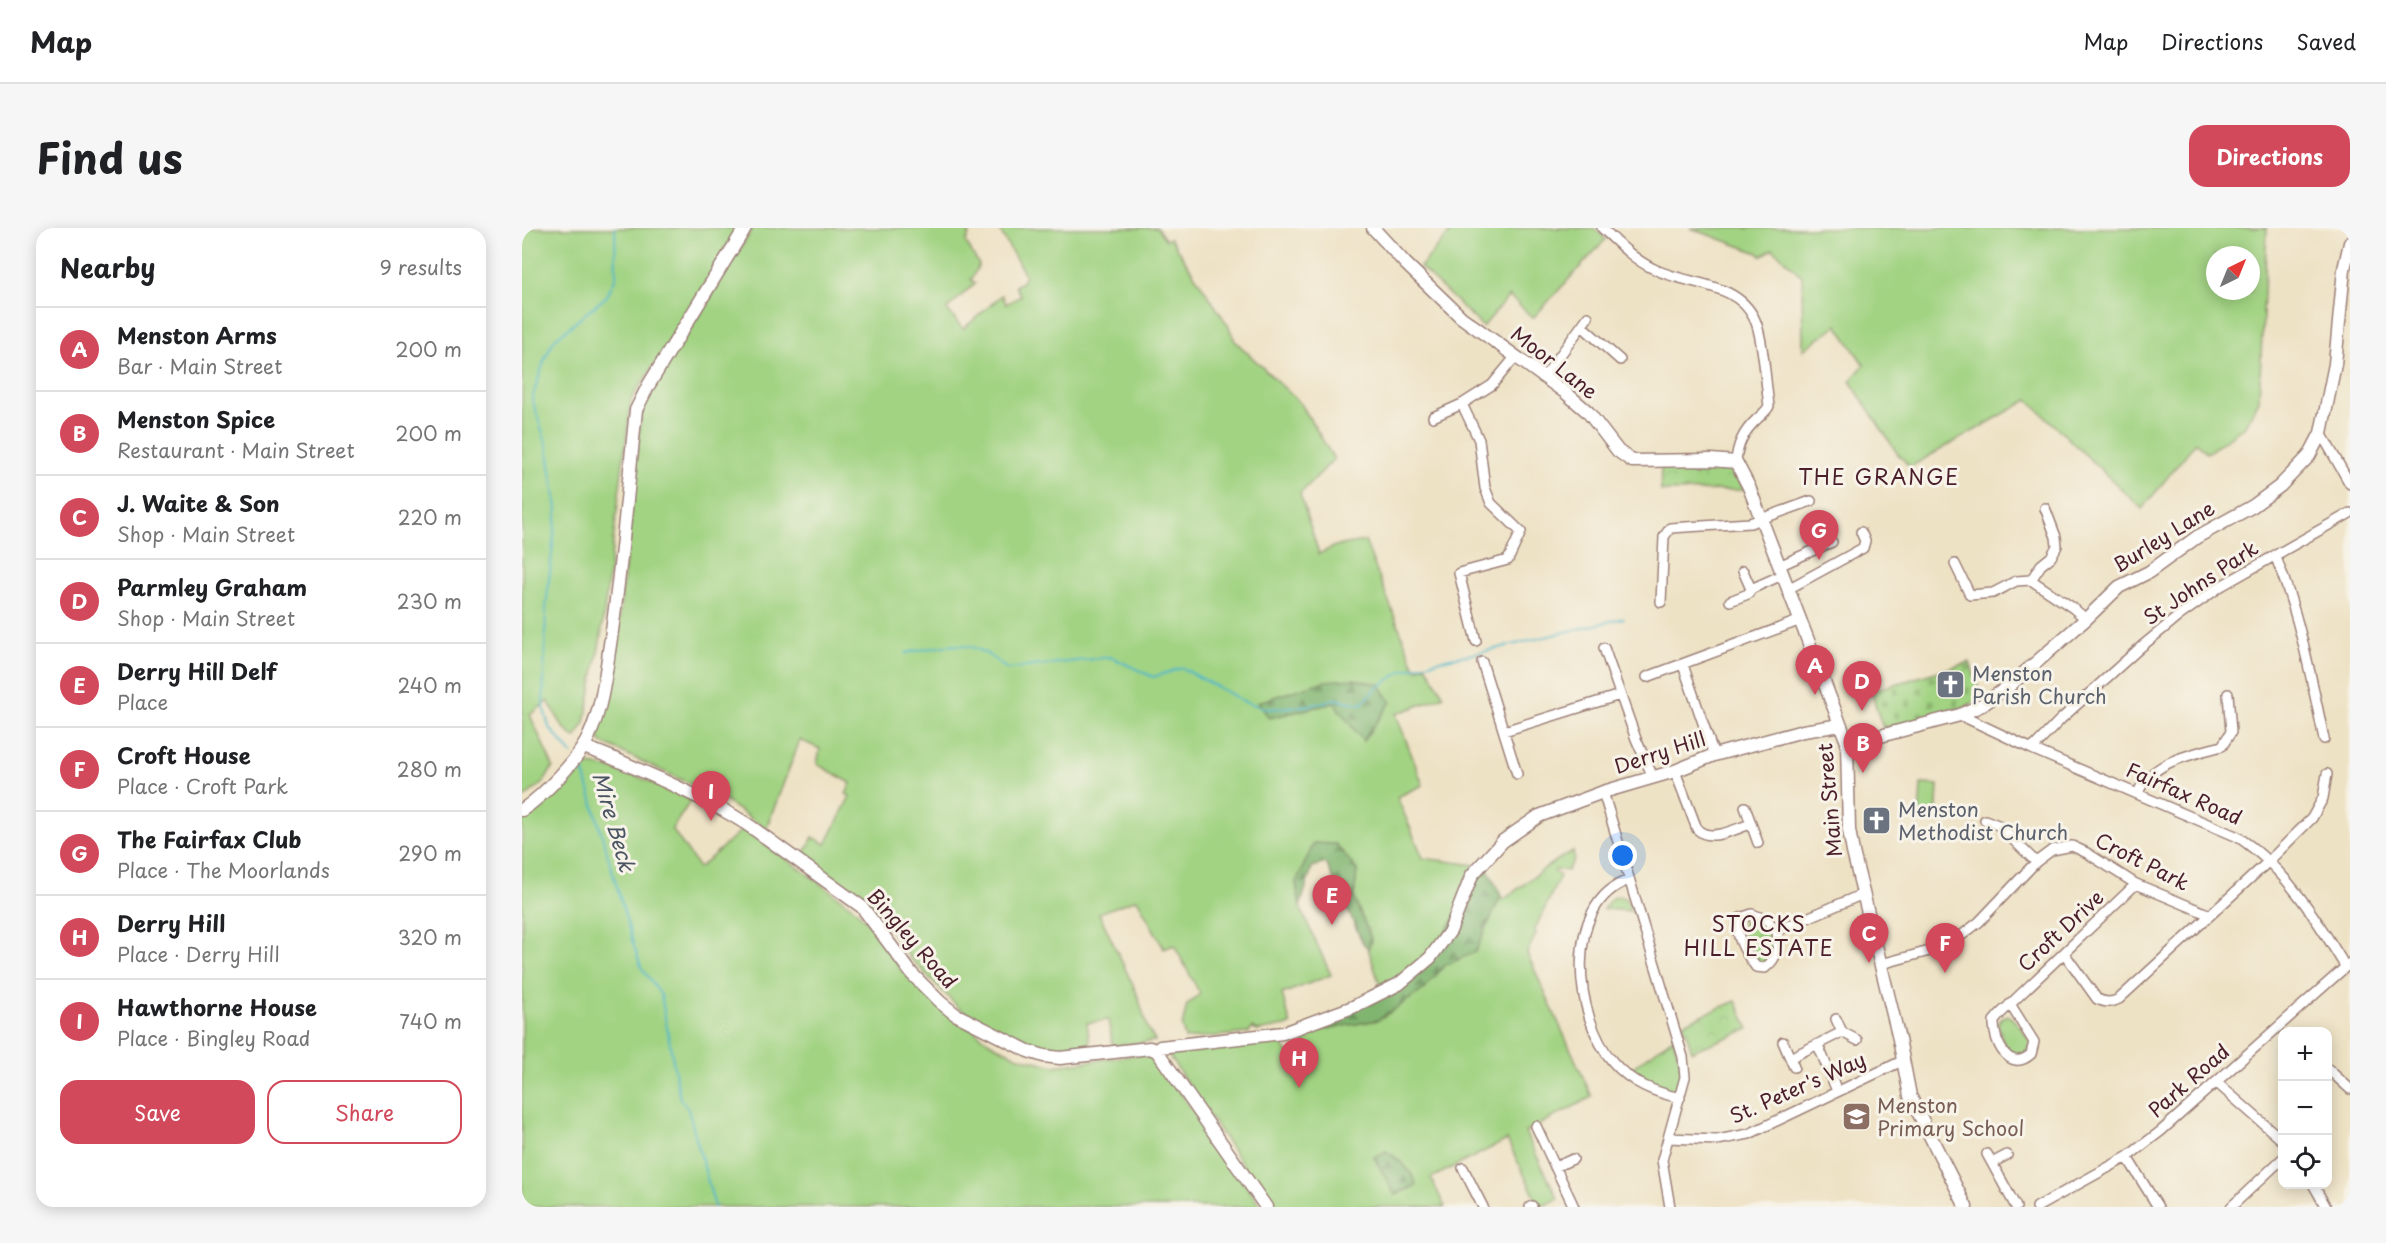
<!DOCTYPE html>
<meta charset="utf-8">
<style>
body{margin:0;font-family:"Playpen Sans",sans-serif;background:#f6f6f6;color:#202124}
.controls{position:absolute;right:18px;bottom:18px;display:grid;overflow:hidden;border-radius:12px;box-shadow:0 3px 15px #0003}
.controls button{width:54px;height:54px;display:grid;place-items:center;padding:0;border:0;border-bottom:2px solid #e0e0e0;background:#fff;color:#202124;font:30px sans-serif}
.compass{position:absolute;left:1684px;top:18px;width:54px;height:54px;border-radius:50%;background:#fff;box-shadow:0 3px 15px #0003;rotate:43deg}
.you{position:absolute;left:1101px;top:628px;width:21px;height:21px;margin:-15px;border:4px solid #fff;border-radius:50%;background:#1a73e8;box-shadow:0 0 0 9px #1a73e833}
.badge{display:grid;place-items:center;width:39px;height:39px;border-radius:50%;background:#d1495b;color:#fff;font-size:20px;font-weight:700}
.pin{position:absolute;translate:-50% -50px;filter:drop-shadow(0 2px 3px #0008)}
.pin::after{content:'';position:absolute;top:32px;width:21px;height:18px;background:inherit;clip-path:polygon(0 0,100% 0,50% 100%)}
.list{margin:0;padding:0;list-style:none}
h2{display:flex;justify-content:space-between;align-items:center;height:78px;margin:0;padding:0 24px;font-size:26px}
h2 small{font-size:20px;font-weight:400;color:#757577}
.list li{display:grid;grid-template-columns:39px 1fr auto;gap:18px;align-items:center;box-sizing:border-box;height:84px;padding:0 24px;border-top:2px solid #e0e0e0}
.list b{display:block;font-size:22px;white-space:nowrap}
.list p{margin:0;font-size:20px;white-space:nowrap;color:#757577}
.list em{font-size:20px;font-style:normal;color:#757577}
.actions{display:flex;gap:12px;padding:18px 24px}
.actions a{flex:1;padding:14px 0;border:2px solid #d1495b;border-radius:18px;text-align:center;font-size:21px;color:#d1495b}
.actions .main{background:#d1495b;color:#fff}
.icon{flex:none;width:33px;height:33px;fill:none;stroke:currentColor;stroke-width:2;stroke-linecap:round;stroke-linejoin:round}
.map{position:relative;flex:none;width:1828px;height:979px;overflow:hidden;border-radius:18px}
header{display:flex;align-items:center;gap:36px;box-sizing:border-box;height:84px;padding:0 30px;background:#fff;border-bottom:2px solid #e0e0e0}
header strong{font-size:28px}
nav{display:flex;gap:33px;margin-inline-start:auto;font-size:21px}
.intro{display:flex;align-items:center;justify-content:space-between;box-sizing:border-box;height:144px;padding:0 36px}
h1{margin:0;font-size:42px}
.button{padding:15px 27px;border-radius:18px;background:#d1495b;color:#fff;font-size:21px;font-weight:700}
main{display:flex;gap:36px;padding:0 36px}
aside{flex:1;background:#fff;border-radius:18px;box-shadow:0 3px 15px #0003}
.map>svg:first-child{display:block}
.grass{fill:#a1d382;stroke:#767956;stroke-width:1.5;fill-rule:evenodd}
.forest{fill:url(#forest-firs);stroke:#656a4e;stroke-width:1.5}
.cemetery{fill:url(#cemetery-stones);stroke:#767956;stroke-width:1.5}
.park{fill:url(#park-crowns);stroke:#767956;stroke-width:1.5}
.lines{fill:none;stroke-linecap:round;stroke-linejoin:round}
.stream{stroke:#4bb6c8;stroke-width:2}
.minor-casing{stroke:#9c8078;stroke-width:12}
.tertiary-casing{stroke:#9c8078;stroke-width:15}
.minor{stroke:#fff;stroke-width:9}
.tertiary{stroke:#fff;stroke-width:12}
.labels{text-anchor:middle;stroke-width:6;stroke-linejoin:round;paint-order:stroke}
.street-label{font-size:20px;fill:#4a1f2b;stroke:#f7f3e8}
.worship-label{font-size:20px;fill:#5b616d;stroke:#f7f3e8;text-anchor:start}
.education-label{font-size:20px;fill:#785e54;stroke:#f7f3e8;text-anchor:start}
.neighbourhood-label{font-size:21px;letter-spacing:1.5px;fill:#4a1f2b;stroke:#f7f3e8}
.water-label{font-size:21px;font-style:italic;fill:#4a5462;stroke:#f7f3e8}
</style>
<header>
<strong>Map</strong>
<nav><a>Map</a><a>Directions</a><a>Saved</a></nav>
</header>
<div class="intro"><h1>Find us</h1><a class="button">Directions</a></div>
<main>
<aside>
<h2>Nearby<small>9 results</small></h2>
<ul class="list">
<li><span class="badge">A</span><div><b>Menston Arms</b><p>Bar · Main Street</p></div><em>200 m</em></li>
<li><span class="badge">B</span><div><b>Menston Spice</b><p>Restaurant · Main Street</p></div><em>200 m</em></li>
<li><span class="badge">C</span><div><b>J. Waite &amp; Son</b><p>Shop · Main Street</p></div><em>220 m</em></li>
<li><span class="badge">D</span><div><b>Parmley Graham</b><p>Shop · Main Street</p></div><em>230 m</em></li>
<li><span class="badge">E</span><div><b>Derry Hill Delf</b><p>Place</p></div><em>240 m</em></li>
<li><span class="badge">F</span><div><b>Croft House</b><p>Place · Croft Park</p></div><em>280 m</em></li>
<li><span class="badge">G</span><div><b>The Fairfax Club</b><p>Place · The Moorlands</p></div><em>290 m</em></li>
<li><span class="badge">H</span><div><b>Derry Hill</b><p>Place · Derry Hill</p></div><em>320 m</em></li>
<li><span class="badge">I</span><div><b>Hawthorne House</b><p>Place · Bingley Road</p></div><em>740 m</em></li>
</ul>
<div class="actions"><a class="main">Save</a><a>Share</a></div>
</aside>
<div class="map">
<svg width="1828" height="979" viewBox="0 0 1828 979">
<defs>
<pattern id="forest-firs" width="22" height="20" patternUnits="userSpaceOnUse" patternTransform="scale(1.5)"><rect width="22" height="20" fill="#80b570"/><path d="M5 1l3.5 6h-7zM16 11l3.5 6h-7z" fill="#6b935c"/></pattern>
<pattern id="cemetery-stones" width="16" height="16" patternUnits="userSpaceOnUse" patternTransform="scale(1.5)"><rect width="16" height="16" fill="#a1d382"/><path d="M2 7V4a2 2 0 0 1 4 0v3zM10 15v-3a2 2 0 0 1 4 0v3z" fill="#8cb570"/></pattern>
<pattern id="park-crowns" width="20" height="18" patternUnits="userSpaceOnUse" patternTransform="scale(1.5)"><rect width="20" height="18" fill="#a1d382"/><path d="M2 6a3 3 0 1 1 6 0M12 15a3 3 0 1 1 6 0" fill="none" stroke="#8cb570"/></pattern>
</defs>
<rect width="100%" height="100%" fill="#f7f3e8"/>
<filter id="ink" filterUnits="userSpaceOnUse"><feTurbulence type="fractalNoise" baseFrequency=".0167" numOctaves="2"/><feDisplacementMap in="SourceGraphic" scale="12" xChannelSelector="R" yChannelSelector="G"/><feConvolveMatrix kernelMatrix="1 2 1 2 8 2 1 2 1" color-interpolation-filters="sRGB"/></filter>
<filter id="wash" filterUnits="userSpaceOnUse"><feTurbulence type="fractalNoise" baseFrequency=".008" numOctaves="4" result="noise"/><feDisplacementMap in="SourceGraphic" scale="24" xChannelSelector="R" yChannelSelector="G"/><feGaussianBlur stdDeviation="1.35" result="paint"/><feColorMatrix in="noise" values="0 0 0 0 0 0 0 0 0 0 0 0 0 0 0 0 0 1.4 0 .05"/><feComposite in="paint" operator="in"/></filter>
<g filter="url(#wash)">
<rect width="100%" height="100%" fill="#eee2c5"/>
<!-- grass -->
<path class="grass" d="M0,0H215L173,74L109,172L79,408L63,495L53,510L41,499L26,473L8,487L31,539L22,554L0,571Z
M231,0H445L447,7L444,14L457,37L449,52L453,55L425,81L441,101L480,67L484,76L499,68L493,58L500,54L503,47L476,0H635L644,12L648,10L706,97L713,113L779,176L812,231L778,266L797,326L813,318L843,313L891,435L894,442L904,437L922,468L874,486L901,557L875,569L901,630L953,637C936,655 938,679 928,701C919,723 879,747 859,761L846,720L850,713L832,670L835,642L792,615L774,655L778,679L809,747L760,766L769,797L735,803L730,800L727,805L663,811L660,798L665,777L678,766L652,717L642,721L615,671L577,685L616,768L625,799L633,813L591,818L586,792L565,795L569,822L540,825L501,816L473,803L437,780L388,730L351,678L282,627L291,609L304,616L328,568L324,566L329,555L295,536L298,521L278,512L244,601L199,570L78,514L77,507L96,403L120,178L127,162L187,72ZM831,451L857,456L812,475L747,490Z
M932,0H1072L1084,11L1011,90L987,68L961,99L898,39Z
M1168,0H1745L1737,172L1722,199L1685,225L1674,214L1620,281L1506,172L1388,239L1375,225L1328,153L1342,137L1315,97L1281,122L1280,48L1251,21L1239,28L1236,25ZM1693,27H1729V63H1693Z
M67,537C104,541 136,557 169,572L150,601L177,640L222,600L333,681L348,697L378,740L415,775L469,815L494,828L532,838L621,826H630L740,979H0V593L12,585L49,542Z
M1399,556L1416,557L1414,594L1397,593Z
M1051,623L1052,631L1045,643L1035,641L1032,644L1038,648L1013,701L1014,706L1005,725L1070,869L1003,904L1036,971L1018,979L985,912L909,950L923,979H749L643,822L756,807L765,824L769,826L788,820L775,806L856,792L901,762L922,738L953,724L979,668L981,672L1030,635Z
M1097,668L1104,671L1109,683L1081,681L1089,671Z
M1486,787L1497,797L1508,813L1506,824C1498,830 1493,827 1484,823L1476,796L1480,789Z
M1151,810C1155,825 1166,848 1154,862C1137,865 1120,851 1107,842Z"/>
<!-- forest -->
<path class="forest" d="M831,451L857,456L869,474L841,513L812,475L747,490L736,474L803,453Z
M792,615L814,616L835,642L832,670L850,713L846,720L841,715L804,635L790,639L778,679L774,654Z
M963,635L979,668L953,724L922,738L901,762L856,792L775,806L898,745L952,659Z
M864,923C878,932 889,941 895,957L873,967L852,929Z"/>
<!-- cemetery -->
<path class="cemetery" d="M1448,434L1460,471L1440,480L1361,501L1349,463Z"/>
<!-- park -->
<path class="park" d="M1139,237L1203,238L1214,247L1222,262L1139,263Z
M1225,690L1242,694L1253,706L1251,723L1246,734L1240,736L1235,733L1220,703L1221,693Z
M1214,773L1227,801L1170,823L1161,795Z"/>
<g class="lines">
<!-- stream -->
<path class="stream" d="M384,425C405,421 429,414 449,419C463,422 474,433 485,441L589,429L631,449L660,440L723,474L746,481L790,477L813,471L839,476L856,459L880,443L918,432L956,425L1102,390
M50,526L27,499L21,478L24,379L35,281L25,218L10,171L23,130L32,112L85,68L94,49L93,0
M55,533L61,541L111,715L119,739L139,767L158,871L166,881L193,979"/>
</g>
</g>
<g filter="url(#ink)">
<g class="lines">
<defs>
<path id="minor" d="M1080,0C1095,14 1111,31 1130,40C1164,58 1215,52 1233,92C1241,109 1244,157 1247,178C1244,184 1239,187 1234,192C1221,204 1215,217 1214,234
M1060,98L1098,132
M1023,148L1066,89
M911,189L940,176
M1799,205L1828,256
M1753,327C1777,386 1789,448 1802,511
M1433,336L1448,367L1471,365L1494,353L1509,352L1551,380L1564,391
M1257,338L1310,314
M1221,343L1229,361
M1509,352L1519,337L1529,329L1535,318L1534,309L1523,280
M1266,361L1341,320L1343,313L1339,304
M1208,373L1226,366L1229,361L1260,347
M1139,374L1142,309L1148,300L1228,295L1289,273
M954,413L937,345L986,332L999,304L969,275L963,260L957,212L940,176L970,157L994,128
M1082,420L1114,511L1131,549
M960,434L995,546
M1161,437L1192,527
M1125,449L1279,392
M1438,487L1510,521L1716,609C1764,641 1794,690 1823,738
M982,503L1098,467
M1510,521L1539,491L1620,418L1658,387L1699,358L1828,285
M1153,543L1175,601C1188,615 1212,601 1229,596
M1081,564L1161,829L1163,849L1140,932L1148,979
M1616,565C1629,533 1671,526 1700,518L1709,504L1706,466
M1223,579L1236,615
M1463,592L1476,597L1514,634
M1107,652C1040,675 1052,790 1091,834C1109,855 1132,864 1158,870
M1255,703L1245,692L1230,686L1216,691C1212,707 1224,726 1234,739L1243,740C1256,730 1257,719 1255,703L1341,666
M1542,725L1575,771C1584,775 1589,775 1597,771L1747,633L1790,590L1801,570L1805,546
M1359,736L1415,721L1431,714L1457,694L1514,634L1530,622L1550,618L1565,625L1614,656L1688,687
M1488,776L1512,814L1509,826C1487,846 1471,813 1472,793L1478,786L1614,656
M1314,791L1320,804
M1261,814L1272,839
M1296,817L1315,863
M1268,830L1320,804L1335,812
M1806,841L1828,861
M1694,854L1760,912
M1014,898L1052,979
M1146,910L1195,912L1227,906L1382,832
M1465,926L1494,979
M1605,929L1636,979
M1470,935L1485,927
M1033,939L1051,931
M941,940L961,979
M1791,956L1804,979
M1008,979L1010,978
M1515,979L1605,929L1639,903L1828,735
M1709,979L1760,931"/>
<path id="tertiary" d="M851,0L884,36L939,89L1044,165L1066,184L1096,223L1110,233L1189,232L1214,234L1227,259L1325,514L1327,602L1331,624L1377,811L1388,868L1444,979
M1325,514L1343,512L1438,487L1460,477L1486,459L1564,391L1597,359L1627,344L1675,309L1731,278L1758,258L1787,228L1799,205L1813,136L1822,41L1828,15
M61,519C87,527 112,540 138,551C170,566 203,581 232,601L340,679L390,746L418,774L433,786L506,823L522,828L538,830L628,820L635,823L744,979
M0,582C21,568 57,531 67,508C81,478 84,442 89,410C100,334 106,258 114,182L126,158L223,0
M635,823L638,819L761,805L831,779L877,756L908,730L928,703L950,647L981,613L1017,588L1081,564L1153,543L1192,527L1281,503L1319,497"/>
</defs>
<!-- minor casing -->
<use href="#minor" class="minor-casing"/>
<!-- tertiary casing -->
<use href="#tertiary" class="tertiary-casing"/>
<!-- minor -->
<use href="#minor" class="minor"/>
<!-- tertiary -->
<use href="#tertiary" class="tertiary"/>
</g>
</g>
<!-- icons -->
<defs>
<symbol id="church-square" viewBox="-11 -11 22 22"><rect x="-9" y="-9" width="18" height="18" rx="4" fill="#6b7280" stroke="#f7f3e8"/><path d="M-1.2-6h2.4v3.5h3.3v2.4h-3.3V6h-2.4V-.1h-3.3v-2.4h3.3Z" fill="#fff"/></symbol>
<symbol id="school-square" viewBox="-11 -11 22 22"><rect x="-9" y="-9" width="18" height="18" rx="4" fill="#8d6e63" stroke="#f7f3e8"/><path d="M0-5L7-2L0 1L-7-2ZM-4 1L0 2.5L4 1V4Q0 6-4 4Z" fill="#fff"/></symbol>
</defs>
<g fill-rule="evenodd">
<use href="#church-square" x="1412" y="440" width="33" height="33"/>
<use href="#church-square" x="1338" y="576" width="33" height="33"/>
<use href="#school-square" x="1318" y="872" width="33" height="33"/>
</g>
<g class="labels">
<!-- street labels -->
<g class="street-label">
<text transform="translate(1032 135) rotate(38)" y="7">Moor Lane</text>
<text transform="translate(1642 309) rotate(-32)" y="7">Burley Lane</text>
<text transform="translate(1679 355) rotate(-34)" y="7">St Johns Park</text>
<text transform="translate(1138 525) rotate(-18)" y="7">Derry Hill</text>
<text transform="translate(1662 566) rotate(24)" y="7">Fairfax Road</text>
<text transform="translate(1308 572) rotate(-95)" y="7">Main Street</text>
<text transform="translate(1620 634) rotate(27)" y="7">Croft Park</text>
<text transform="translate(1539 703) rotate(-43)" y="7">Croft Drive</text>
<text transform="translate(390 711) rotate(49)" y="7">Bingley Road</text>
<text transform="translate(1667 853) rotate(-41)" y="7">Park Road</text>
<text transform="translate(1276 860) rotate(-24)" y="7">St. Peter's Way</text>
</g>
<!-- worship labels -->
<g class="worship-label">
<text x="1450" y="453">Menston<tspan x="1450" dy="23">Parish Church</tspan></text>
<text x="1376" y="589">Menston<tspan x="1376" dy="23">Methodist Church</tspan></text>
</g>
<!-- education labels -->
<g class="education-label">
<text x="1355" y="885">Menston<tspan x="1355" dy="23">Primary School</tspan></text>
</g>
<!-- neighbourhood labels -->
<g class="neighbourhood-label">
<text x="1357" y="257">THE GRANGE</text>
<text x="1237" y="704">STOCKS<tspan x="1237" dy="24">HILL ESTATE</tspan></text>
</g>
<!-- water labels -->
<g class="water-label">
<text transform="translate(91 594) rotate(74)" y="7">Mire Beck</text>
</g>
</g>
</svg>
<div class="controls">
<button>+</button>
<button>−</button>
<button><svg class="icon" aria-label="locate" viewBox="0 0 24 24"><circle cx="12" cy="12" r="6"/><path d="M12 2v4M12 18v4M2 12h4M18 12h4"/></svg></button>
</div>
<svg class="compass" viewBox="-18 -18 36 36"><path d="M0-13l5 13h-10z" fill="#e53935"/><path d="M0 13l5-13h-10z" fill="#757577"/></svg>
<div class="you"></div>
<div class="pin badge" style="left:1293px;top:467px">A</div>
<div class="pin badge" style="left:1341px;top:545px">B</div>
<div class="pin badge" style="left:1347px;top:735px">C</div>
<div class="pin badge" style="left:1340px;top:483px">D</div>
<div class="pin badge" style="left:810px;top:697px">E</div>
<div class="pin badge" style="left:1423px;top:745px">F</div>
<div class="pin badge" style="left:1297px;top:332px">G</div>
<div class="pin badge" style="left:777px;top:860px">H</div>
<div class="pin badge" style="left:189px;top:593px">I</div>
</div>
</main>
